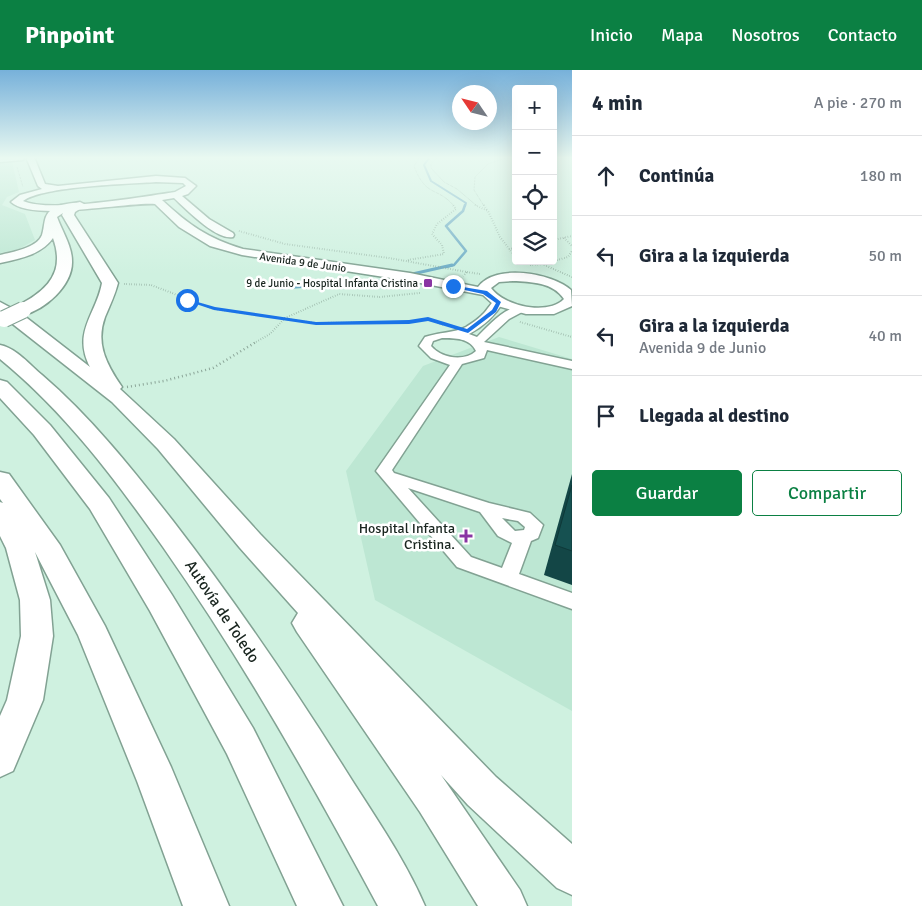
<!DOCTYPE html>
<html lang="es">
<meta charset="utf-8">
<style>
body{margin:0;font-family:Signika,sans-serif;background:#f6f6f7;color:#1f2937}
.controls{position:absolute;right:15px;top:15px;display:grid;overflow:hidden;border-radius:5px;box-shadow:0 5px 20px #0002}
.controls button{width:45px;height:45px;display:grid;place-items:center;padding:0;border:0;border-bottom:1px solid #e0e1e3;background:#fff;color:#1f2937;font:25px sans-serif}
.compass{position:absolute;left:452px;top:15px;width:45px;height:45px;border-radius:50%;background:#fff;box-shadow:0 5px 20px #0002;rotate:305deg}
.stop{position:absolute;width:15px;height:15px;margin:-11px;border:4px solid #1a73e8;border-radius:50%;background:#fff}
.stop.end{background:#1a73e8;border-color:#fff;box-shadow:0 1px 5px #0008}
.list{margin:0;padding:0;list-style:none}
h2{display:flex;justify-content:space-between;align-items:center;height:65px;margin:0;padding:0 20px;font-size:21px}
h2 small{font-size:16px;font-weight:400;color:#747a83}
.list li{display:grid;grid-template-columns:32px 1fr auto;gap:15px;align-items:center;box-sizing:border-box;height:80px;padding:0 20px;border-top:1px solid #e0e1e3}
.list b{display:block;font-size:19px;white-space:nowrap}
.list p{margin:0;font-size:16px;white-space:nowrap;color:#747a83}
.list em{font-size:16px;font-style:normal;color:#747a83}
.actions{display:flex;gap:10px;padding:15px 20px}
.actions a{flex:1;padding:11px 0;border:1px solid #0b8043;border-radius:5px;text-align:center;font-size:18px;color:#0b8043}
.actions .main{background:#0b8043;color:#fff}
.icon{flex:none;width:28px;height:28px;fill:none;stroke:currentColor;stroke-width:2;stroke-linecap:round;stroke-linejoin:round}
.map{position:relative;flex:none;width:572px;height:836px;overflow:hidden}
header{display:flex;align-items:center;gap:30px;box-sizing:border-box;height:70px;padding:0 25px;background:#0b8043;color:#fff}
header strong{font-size:24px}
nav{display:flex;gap:28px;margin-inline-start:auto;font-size:18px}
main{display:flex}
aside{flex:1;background:#fff}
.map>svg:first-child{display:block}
.built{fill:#bde7d3}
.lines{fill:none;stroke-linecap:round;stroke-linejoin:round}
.stream-far2{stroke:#6fadc6;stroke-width:2}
.stream-far1{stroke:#6fadc6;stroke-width:2.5}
.stream{stroke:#6fadc6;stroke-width:3}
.minor-casing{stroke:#82a293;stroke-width:3}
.major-casing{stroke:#82a293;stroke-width:3}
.highway-casing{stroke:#82a293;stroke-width:3}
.path-far2{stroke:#8ca699;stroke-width:1;stroke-dasharray:0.5 1;stroke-linecap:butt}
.path-far1{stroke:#8ca699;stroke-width:2;stroke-dasharray:0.5 2;stroke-linecap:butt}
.path{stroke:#8ca699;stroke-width:2.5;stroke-dasharray:1 3;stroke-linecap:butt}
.minor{fill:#fff;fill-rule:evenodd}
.major{fill:#fff;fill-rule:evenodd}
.highway{fill:#fff;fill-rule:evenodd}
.highway-bridge-casing{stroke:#82a293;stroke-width:18;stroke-linecap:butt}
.highway-bridge{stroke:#fff;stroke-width:16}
.wall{fill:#134646}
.building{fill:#165151;stroke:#0f3939}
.route{fill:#1a73e8}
.poi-dot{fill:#8935a3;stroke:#fff;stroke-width:2}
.labels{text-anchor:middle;stroke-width:5;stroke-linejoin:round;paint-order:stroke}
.far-street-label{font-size:11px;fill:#19251f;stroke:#fff}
.far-poi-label{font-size:11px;fill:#19251f;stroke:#fff;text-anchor:end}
.poi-label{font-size:14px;fill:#19251f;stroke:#fff;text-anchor:end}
.near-street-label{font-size:16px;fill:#19251f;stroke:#fff}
</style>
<header>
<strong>Pinpoint</strong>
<nav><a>Inicio</a><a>Mapa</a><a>Nosotros</a><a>Contacto</a></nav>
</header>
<main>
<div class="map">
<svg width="572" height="836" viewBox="0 0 572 836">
<rect width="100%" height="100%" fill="#cff1e0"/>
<!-- built -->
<path class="built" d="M0,87H11L19,122L7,127L2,135L25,144L35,170L19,179L0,183Z
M499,267L572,289V641L375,530L346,401L423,296Z"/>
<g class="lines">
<!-- stream-far2 -->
<path class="stream-far2" d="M430,87L424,95L431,111L466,133L465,136"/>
<!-- stream-far1 -->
<path class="stream-far1" d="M446,197L454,195L466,181L446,156L463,141L465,135"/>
<!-- stream -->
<path class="stream" d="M408,205L452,195
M281,218L381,211L397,207"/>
<defs>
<path id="minor" d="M25,87L23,90L0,92V88Z
M498,229L503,232C495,246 484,256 469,264L477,267C487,257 508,233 524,237L525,239L524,241L509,249L484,272L572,291V299L487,280L484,288L462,294L392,400L394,403L489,433L530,443L543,455L538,468L531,471L519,504L572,523V539L457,497L376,401L450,295L431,288L419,276L425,267C439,262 454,263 466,257C472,253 477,250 482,245C488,240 491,231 498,229ZM442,268C455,268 470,268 476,281C464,292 441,288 431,276L433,271ZM408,418L480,442L498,466L512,473L502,498L471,487ZM502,448L518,451L525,457L524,460L515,461Z"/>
<path id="major" d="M26,87H34L45,114L58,116L156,106L185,108L196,116L188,124L182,126L209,149L233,163L234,165L233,167C217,171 186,139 174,128L162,130C189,155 207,168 243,179L410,203L478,217C495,193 552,203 571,220L572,236L554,244H526L494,235L483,225L410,211L242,185L210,176L179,157L155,134C125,132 32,152 11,132L20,125L42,119L38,116ZM156,112L183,113L186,116L175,122C142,127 50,143 23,131C43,116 128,114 156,112ZM513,211C531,212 553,212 564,229C547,246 504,236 491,218L499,212Z"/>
<path id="highway" d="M80,132L86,135L75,142L74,145L118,213C115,225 110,235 105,247C95,274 107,295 122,317L120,319L174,369L260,464L496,707L572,774V825L557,818L468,735L441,705L520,820L527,836H478L420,742L297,562L292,553L298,543L240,478L158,379L112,332L0,244V232L15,240C19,233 28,231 34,226C56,211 62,193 53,168C41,185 19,189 0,193V185C12,182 37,178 42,165C45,156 43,146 51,140C59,133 71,134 80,132ZM63,143L62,145L102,213C96,245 72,262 90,297L23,245C45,240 73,215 72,191C72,176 62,161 57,147Z
M0,275C16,278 30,295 42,305C92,348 133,400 173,451C234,530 290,612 343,696C371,741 404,787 425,836H378C312,713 243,591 163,477C115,409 65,342 0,289Z
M0,310L7,312L50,355L109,428L172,525L253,658L343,836H297L227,684L150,541L90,439L34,365L0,328Z
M0,402L9,404L60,475L105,556L171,697L229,836H183L137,711L78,565L35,482L50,530L53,566L43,630L13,701L0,707V646L7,630L21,566L20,530L6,478L0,466V432L3,433L0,429Z"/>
</defs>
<!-- minor casing -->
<use href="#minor" class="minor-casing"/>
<!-- major casing -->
<use href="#major" class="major-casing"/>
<!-- highway casing -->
<use href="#highway" class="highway-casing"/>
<!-- path-far2 -->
<path class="path-far2" d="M420,87L414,96C426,128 437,116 454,136
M437,87L431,94V98L444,112L457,119L477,136
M17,97L23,117
M484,136L474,120L475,107L488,94L509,87"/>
<!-- path-far1 -->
<path class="path-far1" d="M475,135L488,141L500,167L516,188
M484,135L487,140
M239,161L285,174L389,188L467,202L463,206
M564,168L572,176
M553,170L572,166
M509,179L516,178
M408,190L444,184L442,175L432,164L437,154L456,139L453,135
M530,195L543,194L568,187L572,181
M544,195L572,207
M467,202L480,204
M124,214L151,215L214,239L316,253L409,252L428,249L443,255
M520,252L572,267
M254,273L270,264L285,248L339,224L380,227L420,223"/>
<!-- path -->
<path class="path" d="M127,317L164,311L213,298L256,272"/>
<!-- minor -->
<use href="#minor" class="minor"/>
<!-- major -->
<use href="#major" class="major"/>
<!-- highway -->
<use href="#highway" class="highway"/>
<defs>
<path id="highway-bridge" d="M4,249L23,240"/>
</defs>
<!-- highway-bridge casing -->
<use href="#highway-bridge" class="highway-bridge-casing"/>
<!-- highway-bridge -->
<use href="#highway-bridge" class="highway-bridge"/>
</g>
<!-- wall -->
<path class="wall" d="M572,404V515L544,505Z"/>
<!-- building -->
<path class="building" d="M572,415V481L555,475Z"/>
<!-- sky -->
<linearGradient id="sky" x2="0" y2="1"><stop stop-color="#77b1da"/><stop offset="0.43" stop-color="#e9f9f1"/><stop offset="1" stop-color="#e9f9f1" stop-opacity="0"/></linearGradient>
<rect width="572" height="204" fill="url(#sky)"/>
<!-- route -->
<path class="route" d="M451,215L487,221L501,232L496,242L468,263L428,251L409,254L316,255L214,240L184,230L187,229L215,237L316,252L409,250L428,247L467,259L492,240L496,233L483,224L451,217Z"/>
<!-- markers -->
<g class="poi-dot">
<rect x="423" y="208" width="10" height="10" rx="2.5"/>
<path d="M463.5 458.5h5v5h5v5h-5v5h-5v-5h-5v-5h5z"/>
</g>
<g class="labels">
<!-- far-street labels -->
<g class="far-street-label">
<text transform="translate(303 192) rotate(8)" y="4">Avenida 9 de Junio</text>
</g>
<!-- far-poi labels -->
<g class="far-poi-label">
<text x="418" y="217">9 de Junio - Hospital Infanta Cristina</text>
</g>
<!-- poi labels -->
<g class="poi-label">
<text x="455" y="463">Hospital Infanta<tspan x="455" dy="16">Cristina.</tspan></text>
</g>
<!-- near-street labels -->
<g class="near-street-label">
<text transform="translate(223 541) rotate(56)" y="6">Autovía de Toledo</text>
</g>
</g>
</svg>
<div class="controls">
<button>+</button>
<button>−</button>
<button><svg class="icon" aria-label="locate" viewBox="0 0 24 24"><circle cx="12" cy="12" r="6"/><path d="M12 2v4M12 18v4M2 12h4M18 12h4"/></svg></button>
<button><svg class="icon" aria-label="layers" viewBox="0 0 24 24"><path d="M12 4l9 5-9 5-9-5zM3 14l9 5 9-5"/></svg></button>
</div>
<svg class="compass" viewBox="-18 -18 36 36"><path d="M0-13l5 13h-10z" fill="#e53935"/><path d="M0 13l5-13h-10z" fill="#747a83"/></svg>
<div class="stop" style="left:187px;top:230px"></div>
<div class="stop end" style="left:453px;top:216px"></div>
</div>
<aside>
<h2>4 min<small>A pie · 270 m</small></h2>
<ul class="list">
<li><svg class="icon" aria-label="ahead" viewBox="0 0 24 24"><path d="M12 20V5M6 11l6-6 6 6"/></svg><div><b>Continúa</b></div><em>180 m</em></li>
<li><svg class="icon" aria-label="left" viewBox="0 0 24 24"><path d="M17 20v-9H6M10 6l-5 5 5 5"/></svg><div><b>Gira a la izquierda</b></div><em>50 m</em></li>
<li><svg class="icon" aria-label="left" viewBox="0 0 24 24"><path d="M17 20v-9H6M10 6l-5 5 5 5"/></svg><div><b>Gira a la izquierda</b><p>Avenida 9 de Junio</p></div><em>40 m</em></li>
<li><svg class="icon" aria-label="arrive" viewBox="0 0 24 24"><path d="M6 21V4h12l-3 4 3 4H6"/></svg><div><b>Llegada al destino</b></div></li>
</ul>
<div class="actions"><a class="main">Guardar</a><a>Compartir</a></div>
</aside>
</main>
